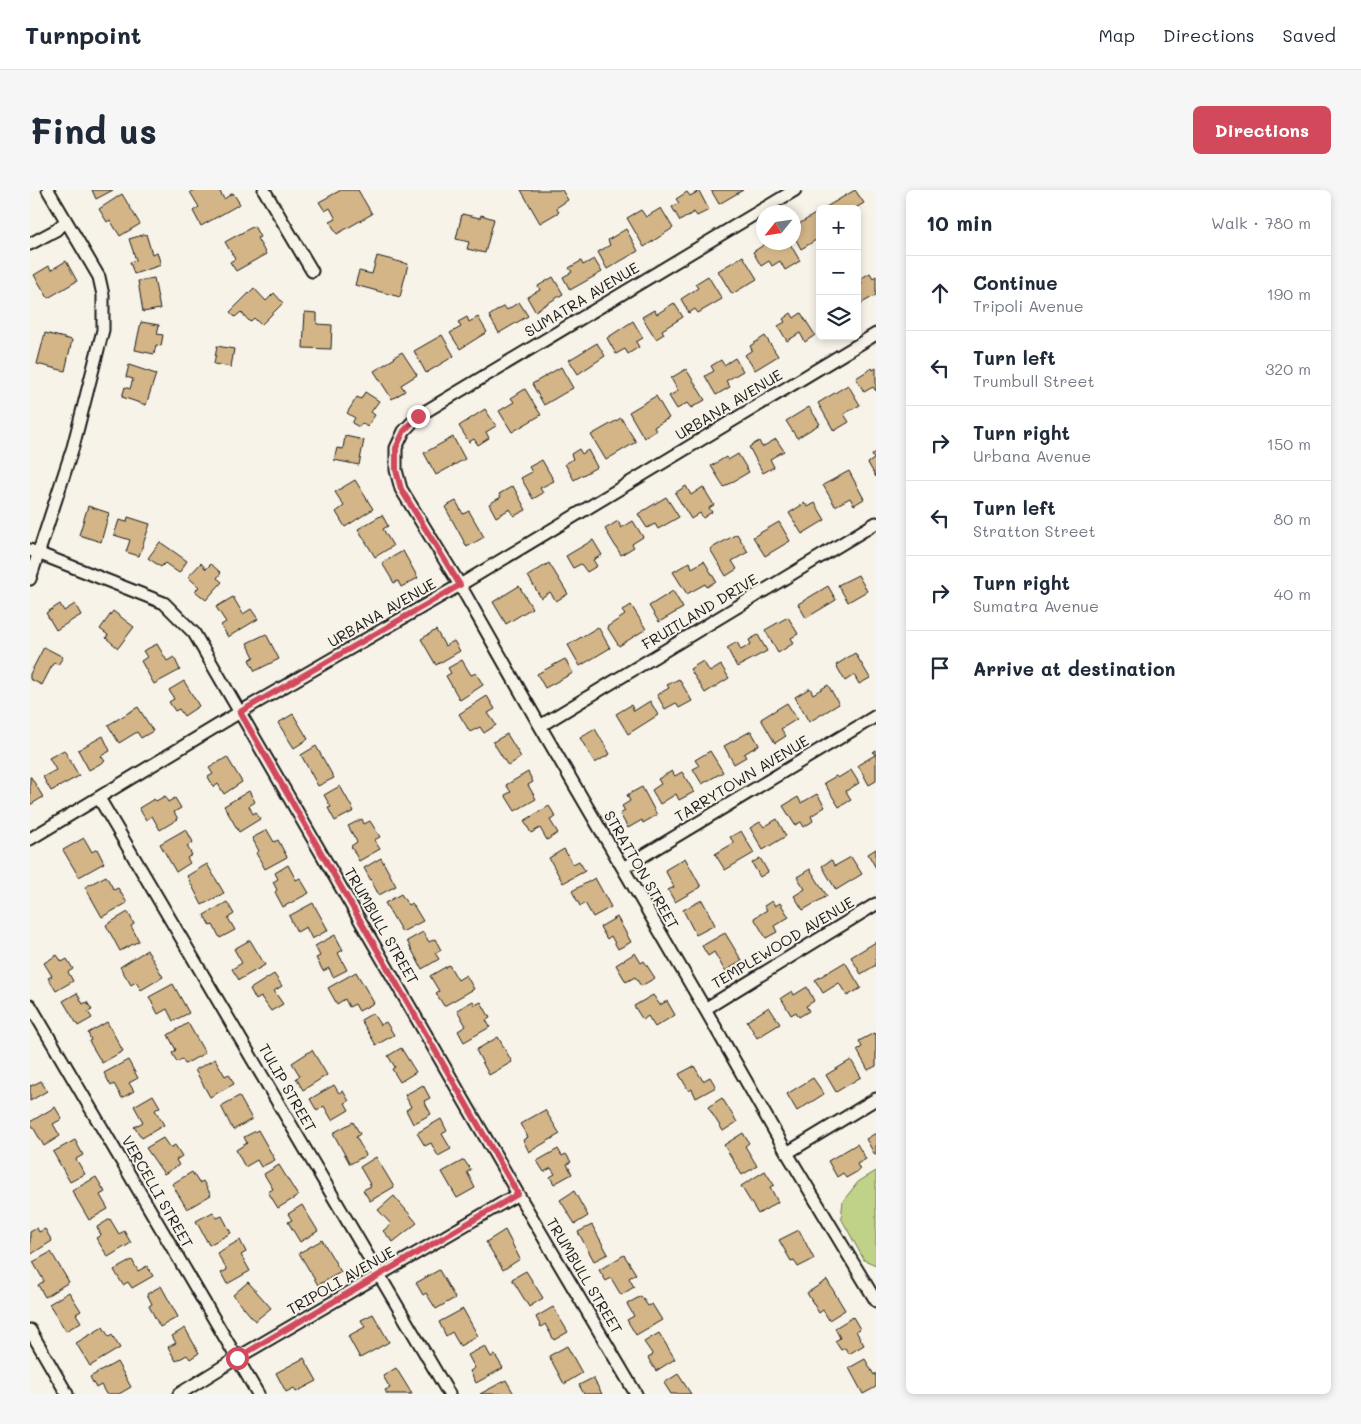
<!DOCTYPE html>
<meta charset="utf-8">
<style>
body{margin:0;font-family:Mali,sans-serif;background:#f6f6f7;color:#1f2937}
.controls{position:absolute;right:15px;top:15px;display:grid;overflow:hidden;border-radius:8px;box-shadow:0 2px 8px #0003}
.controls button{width:45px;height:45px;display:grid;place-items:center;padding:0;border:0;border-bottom:1px solid #e0e1e3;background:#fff;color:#1f2937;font:25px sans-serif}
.compass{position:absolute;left:726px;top:15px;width:45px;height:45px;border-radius:50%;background:#fff;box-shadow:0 2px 8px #0003;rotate:240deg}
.stop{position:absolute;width:15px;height:15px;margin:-11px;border:4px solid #d1495b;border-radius:50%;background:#fff}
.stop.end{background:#d1495b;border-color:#fff;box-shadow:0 1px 5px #0008}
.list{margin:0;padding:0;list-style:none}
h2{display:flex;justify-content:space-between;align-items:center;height:65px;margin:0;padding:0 20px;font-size:21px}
h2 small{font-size:16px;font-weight:400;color:#747a83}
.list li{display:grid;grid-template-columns:32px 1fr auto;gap:15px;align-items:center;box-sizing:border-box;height:75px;padding:0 20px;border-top:1px solid #e0e1e3}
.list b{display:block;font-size:19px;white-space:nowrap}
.list p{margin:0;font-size:16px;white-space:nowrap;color:#747a83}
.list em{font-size:16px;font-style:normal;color:#747a83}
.icon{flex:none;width:28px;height:28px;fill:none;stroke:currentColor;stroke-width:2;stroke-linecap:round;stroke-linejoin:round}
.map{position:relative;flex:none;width:846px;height:1204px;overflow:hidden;border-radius:8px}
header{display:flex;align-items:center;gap:30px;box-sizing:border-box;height:70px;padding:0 25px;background:#fff;border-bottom:1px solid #e0e1e3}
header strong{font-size:24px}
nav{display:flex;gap:28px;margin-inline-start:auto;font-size:18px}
.intro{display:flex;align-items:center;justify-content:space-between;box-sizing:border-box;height:120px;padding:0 30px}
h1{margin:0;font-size:35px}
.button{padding:12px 22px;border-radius:8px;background:#d1495b;color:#fff;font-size:18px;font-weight:700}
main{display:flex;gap:30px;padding:0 30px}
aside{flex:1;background:#fff;border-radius:8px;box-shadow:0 2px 8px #0003}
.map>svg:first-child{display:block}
.green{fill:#bfd287;stroke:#6e7752}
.building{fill:#d3b587;stroke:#1c1c1c}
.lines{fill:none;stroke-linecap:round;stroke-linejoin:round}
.minor-casing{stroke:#1c1c1c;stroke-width:15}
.minor{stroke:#f7f3e8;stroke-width:11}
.route{stroke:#d1495b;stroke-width:6}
.labels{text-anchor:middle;stroke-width:4;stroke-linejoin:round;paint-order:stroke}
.street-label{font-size:15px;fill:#1c1c1c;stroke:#f7f3e8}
</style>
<header>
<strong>Turnpoint</strong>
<nav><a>Map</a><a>Directions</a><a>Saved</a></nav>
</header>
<div class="intro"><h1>Find us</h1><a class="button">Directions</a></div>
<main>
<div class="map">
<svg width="846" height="1204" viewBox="0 0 846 1204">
<rect width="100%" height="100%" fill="#f7f3e8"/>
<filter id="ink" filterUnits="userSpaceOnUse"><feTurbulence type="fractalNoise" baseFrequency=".02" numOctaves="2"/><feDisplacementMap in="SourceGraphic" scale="10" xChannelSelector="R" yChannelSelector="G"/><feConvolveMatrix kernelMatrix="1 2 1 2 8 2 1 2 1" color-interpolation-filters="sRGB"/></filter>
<g filter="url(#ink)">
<!-- green -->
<path class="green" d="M846,981V1075L834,1070L811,1028L813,1011L828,992Z"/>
<!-- building -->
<path class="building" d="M62,0H83L66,9Z
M164,0H189L194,9L203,3L210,14L171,36L163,21L169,17L160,2Z
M311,0H328L342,24L307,44L300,32L306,29L300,18L295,21L289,12Z
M491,0H532L538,10L526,18L529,22L510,33Z
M681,0H713L689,14Z
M825,0L834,13L824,19H797L796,17Z
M669,1L679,20L667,26L664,22L650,31L642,17L649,13L646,9L657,2L660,6Z
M92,4L110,34L90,46L80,30L77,32L69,19Z
M631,18L643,38L614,57L597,28L611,20L616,27Z
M790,21V56L786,50L771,59L764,46V37Z
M432,24L450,28L451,25L464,29L455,63L437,59L439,52L426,49Z
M224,36L230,47L227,48L236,64L206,81L200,72L205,69L195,52Z
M596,39L608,61L577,79L568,62L580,55L578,50Z
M116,44L122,64L127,62L131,75L104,84L100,72L106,70L99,49Z
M738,52H759L770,71L755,80L750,71L742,76L739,71L731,76L723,62Z
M347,66L378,74L370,107L325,95L329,81L342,84Z
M713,66L727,89L702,104L688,81Z
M564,69L572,82L540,100L533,87L542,82L539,78L551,71L553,75Z
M36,71L47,91L18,108L4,85L19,76L21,80Z
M840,83L843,88L846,86V105L830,114L827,109V97L832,94L830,89Z
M678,86L692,109L668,123L665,119L659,123L651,109L668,98L665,94Z
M523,87L533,104L505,121L497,107L510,100L508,96Z
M124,88L130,119L113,122L108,91Z
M224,98L236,111L244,103L253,113L231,135L224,128L220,132L211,122L205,127L200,122Z
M489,112L498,126L469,143L459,126L474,116L477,120Z
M644,113L653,127L632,140L634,144L626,149L612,127L624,120L627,124Z
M275,122L287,123V134L302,135L301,159L273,158Z
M761,123L764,128L771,123L785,145L775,152L770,143L757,151L748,136L755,132L753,129Z
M437,127L439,132L448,127L457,142L430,159L420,143L431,137L428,132Z
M603,131L613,148L606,152L609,157L598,164L595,159L586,164L577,148Z
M111,132L129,135L127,144L133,145L131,156L126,155L124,164L105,160Z
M15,143L42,150L35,181L7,174Z
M412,145L424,166L396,183L384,161Z
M735,146L748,166L725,180L715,165L722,160L720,156Z
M567,153L575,166L548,184L539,170Z
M187,156L204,159L201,177L184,174Z
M372,162L387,185L371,195L375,201L362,209L344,181L365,168L364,167Z
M705,168L713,181L696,191L700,197L686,205L675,186L684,181L681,176L691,170L694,175Z
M99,175L126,184L116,215L92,207L95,197L100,199L103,189L96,187Z
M531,177L543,198L514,215L502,194Z
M842,178L843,180L846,178V201L843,197L834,202L826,188Z
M656,179L675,210L661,218L657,213L647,219L639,206L648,201L641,188Z
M818,195L830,215L814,224L819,232L804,241L788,213Z
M495,199L511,225L482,242L469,221L484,212L481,208Z
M335,202L349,211L341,222L345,225L337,237L332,233L329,237L322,233L325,228L317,223L327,207L331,209Z
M626,206L639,228L624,237L626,241L614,248L599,222Z
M779,217L790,234L767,248L756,231Z
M455,219L466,236L456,242L459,248L448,255L444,249L439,252L429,236Z
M591,228L606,252L576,270L561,245Z
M315,246L334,250L329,275L304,270L307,258L313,259Z
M423,247L435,269L406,285L394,263Z
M746,249L754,261L740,269L744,277L733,283L719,257L729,251L732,257Z
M549,259L552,264L558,260L567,277L544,290L535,274L543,269L541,264Z
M846,262V287L838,273L844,269L842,265Z
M708,264L719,282L694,297L681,276L696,267L698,270Z
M512,270L524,291L510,298L513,303L503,309L491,288L502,282L499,277Z
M819,281L834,309L824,315L820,308L805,316L793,295Z
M325,290L343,319L315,337L306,322L314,316L305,302Z
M483,296L496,320L484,326L480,319L466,327L459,314L471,307L469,304Z
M656,296L661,305L673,297L684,315L679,318L682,322L673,328L670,323L661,329L645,303Z
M636,307L649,327L628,339L625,334L617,338L608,324Z
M426,311L433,324L439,321L454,347L437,357L415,317Z
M775,313L778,317L785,313L795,330L772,344L759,323Z
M58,316L79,323L71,352L49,345Z
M352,325L358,336L353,339L363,356L345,367L328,339Z
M98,327L120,334L109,366L96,362L100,350L84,345L89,330L97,332Z
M588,331L591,338L603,331L613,347L602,354L604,357L591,365L575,339Z
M749,332L760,351L735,366L723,347Z
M707,344L718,362L702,371L707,379L696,386L680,359Z
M563,350L572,365L563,370L567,376L557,382L551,374L543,378L536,366Z
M130,352L157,371L149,383L135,373L131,377L118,368Z
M373,361L388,388L371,397L368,391L364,393L352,373Z
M674,371L686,391L677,397L675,394L657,404L643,382L660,372L662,378Z
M171,373L176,379L181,374L191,383L187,388L192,392L176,410L165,401L169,397L158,387Z
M519,373L538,404L526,411L520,402L511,408L498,386Z
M828,385L837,401L818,412L808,395Z
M489,396L502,418L476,434L463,412Z
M798,396L806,410L776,428L768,414Z
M643,401L653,418L629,432L619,416Z
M203,407L213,424L221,419L228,429L198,447L191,435L196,432L186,417Z
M30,414L34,421L45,414L51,425L26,440L16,423Z
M601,415L616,439L589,456L577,437L595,425L592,421Z
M83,421L104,437L88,458L76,448L78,445L70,439Z
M758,427L768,444L761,448L764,453L748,463L735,440Z
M568,437L580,458L550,476L538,455Z
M406,440L415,456L424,451L430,461L406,475L391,449Z
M236,444L249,469L225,481L219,470L224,467L217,453Z
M728,445L737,461L707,477L697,458L707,452L711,460L721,454L719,450Z
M127,454L137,471L144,467L150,480L124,494L111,471L117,467L113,461Z
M14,457L33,467L28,475L24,472L12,495L0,489V484Z
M825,463L840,488L829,494L824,485L815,491L806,475Z
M535,469L543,483L515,498L507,484Z
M432,470L441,485L446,483L453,495L430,510L416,486L421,483L418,478Z
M673,471L680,482L691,475L699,488L675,503L660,479Z
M649,489L662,511L649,518L646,513L635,519L627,505L639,498L637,495Z
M154,491L169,516L154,526L149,519L145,521L139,512L144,509L139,500Z
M798,495L809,514L779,532L765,507L780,498L783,504Z
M457,506L465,519L458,523L466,535L454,543L450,537L440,542L429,524Z
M620,511L628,525L598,544L586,524L601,515L604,521Z
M757,513L767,529L751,539L756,546L745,553L731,529Z
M108,517L123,541L111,548L107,542L89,553L78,535Z
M263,524L278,549L264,558L248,533Z
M565,539L580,564L565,573L550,548Z
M721,541L729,555L714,564L716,567L704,574L694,556Z
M477,544L491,567L478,576L463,552Z
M73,546L80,561L71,566L75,571L59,580L48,560Z
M286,556L304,588L288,596L271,565Z
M34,560L49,586L21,601L13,587L26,580L19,568Z
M846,560V591L839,595L828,575L845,565L843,562Z
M680,561L693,582L672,594L663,579L669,576L665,570Z
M197,567L212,592L194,604L188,594L184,597L178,587L183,584L179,578Z
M821,580L829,593L816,601L821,610L809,617L794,593L806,586L808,588Z
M642,581L645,586L652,582L664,602L649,610L646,604L630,614L622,600L631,594L628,589Z
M498,582L503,592L498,595L506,609L485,621L475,605L481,602L476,595Z
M0,587H1L13,607L0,615Z
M310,596L324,621L305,631L298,618L301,617L294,605Z
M612,597L627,625L613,633L612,630L598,638L590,624L595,621L592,616L600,611L597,605Z
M219,601L225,612L219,616L223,624L226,622L230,629L209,642L194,616Z
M787,604L795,617L781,626L783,631L774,637L771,632L765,635L753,616L768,607L771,613Z
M135,606L138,612L145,608L151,618L144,622L148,629L130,640L122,626L116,630L109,618L124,609L126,611Z
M519,616L526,627L520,630L528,643L517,650L510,638L501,643L494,631Z
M332,629L334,634L340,631L350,647L344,650L350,659L329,671L321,656L327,652L318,636Z
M747,629L756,646L733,660L720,638L730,632L734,637Z
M156,639L163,652L157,656L162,665L157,668L160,673L146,682L130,654Z
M237,640L244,652L248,650L257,667L235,679L226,663L229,661L222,648Z
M711,641L724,663L695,680L685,664L704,653L700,647Z
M54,648L62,662L67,659L74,673L49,687L33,660Z
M534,659L543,674L549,671L555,681L533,693L519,668Z
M846,659V678L838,664Z
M821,667L832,684L806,700L792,676L801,670L805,676Z
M351,668L366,696L349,705L334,678Z
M655,668L671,697L645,712L638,700L644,697L635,680Z
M730,668L738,682L730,687L722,673Z
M177,674L194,703L172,715L157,686Z
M258,675L266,690L270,688L279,703L253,717L245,702L247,700L243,692L248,689L245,683Z
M780,679L797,706L773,720L764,706L775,699L767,687Z
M76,686L84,700L88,698L97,713L72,727L55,697Z
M565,688L581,717L563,727L555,713L550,716L542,701Z
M371,704L378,715L382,713L393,731L372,742L355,713Z
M672,710L685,735L666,745L653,720Z
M742,711L745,716L750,713L759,727L744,736L747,742L736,748L724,728L737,720L734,716Z
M197,712L204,724L198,728L205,740L190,748L183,735L180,736L174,725Z
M283,713L298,740L282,749L276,737L267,742L259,726Z
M98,722L104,734L101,736L109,751L90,761L76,735Z
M587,727L601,752L588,759L581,746L577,749L570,737Z
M393,742L399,752L405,749L411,760L405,763L409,769L392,779L377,751Z
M695,743L712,771L695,781L684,762L678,766L672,756Z
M305,745L313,760L308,763L317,780L303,787L299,778L293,781L286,768L290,766L285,756Z
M220,750L235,775L209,790L202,779L212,773L204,759Z
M846,752V775L831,784L821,767Z
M117,760L133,787L111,800L106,792L101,795L90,777Z
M605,763L611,773L614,771L625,788L611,796L605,787L596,792L586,775Z
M27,765L32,772L37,769L43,779L38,782L43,791L26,801L18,788L22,786L14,773Z
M815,772L831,798L817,806L809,793L793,803L785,790Z
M419,775L428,790L436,785L444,799L414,816L406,803L409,801L400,786Z
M326,782L344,813L329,821L325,814L319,817L315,809L307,814L298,798Z
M244,784L252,796L244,801L253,814L241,821L231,807L226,810L220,799Z
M143,794L159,823L143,831L137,819L128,824L119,807Z
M777,797L784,811L776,816L779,821L769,827L766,822L761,825L751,808L762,801L764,805Z
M47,803L53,814L57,812L62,820L58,822L62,828L48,836L33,811Z
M623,805L630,815L637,811L645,825L625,837L618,826L613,830L604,816Z
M443,811L445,815L451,812L460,828L456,830L460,837L434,852L428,841L436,836L427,820Z
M739,817L750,834L727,848L717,831Z
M343,823L350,835L356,832L364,845L346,855L331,830Z
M77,832L93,861L72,873L59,851L61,850L58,843Z
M158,833L175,863L155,874L152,869L147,872L142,863L146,860L138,845Z
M844,843L846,845V876L838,880L827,860L832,857L829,851Z
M468,847L482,872L459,885L446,860Z
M371,858L386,882L370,892L362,879L365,877L358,866Z
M282,860L297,885L273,900L266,888L270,886L262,873Z
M185,869L195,886L199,884L204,894L180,907L165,880Z
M98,870L108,888L99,893L104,901L92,908L84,894L81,896L74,883Z
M821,870L831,887L806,902L796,885Z
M664,876L673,891L680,887L686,897L666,908L662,899L659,901L649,884Z
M783,888L794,904L767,921L757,904Z
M11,891L17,901L0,911V895L1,896Z
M304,895L309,903L313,901L319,911L315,913L319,920L302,930L294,916L287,921L280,909Z
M393,895L400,908L394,911L401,924L383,934L376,920L381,917L375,905Z
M123,905L130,917L125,920L134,935L112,948L104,937L113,932L104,916Z
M209,906L222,929L203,940L191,916Z
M692,908L707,932L693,941L678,917Z
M25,917L32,929L23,934L30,946L14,956L0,932Z
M515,920L530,944L499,962L493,950L498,947L490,934Z
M411,929L417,941L412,944L421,959L408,966L401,953L395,956L387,943Z
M323,932L330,944L326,947L336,965L320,974L303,943Z
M228,940L245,970L231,977L227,970L215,977L206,960L217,953L214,947Z
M713,943L719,953L715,956L727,976L712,985L694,955Z
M846,943V965H845L836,949Z
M133,948L140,958L145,955L152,966L146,970L149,975L134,984L116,958Z
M45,950L53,965L46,969L55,984L40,992L23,962Z
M827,954L836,969L827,974L830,980L816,988L813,983L807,987L798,971Z
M528,959L532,966L536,964L541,972L537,974L542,984L524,994L520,987L525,984L521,978L514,982L507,971Z
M346,967L364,997L340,1011L333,1000L341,996L330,977Z
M434,970L441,980L437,982L445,998L427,1008L412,982Z
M249,975L268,1006L248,1018L238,1002L243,999L234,984Z
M735,981L744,995L740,997L748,1012L728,1024L711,996Z
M162,982L169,993L173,991L181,1005L157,1019L142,994Z
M66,987L75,1002L70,1005L78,1019L59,1030L42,1001Z
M544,1001L558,1026L545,1034L530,1010Z
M364,1006L387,1033L363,1052L353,1041L361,1034L348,1020Z
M272,1015L288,1041L270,1052L258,1032L262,1030L258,1024Z
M183,1022L187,1028L192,1026L201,1043L179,1055L166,1031Z
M80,1029L89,1044L94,1041L101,1053L78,1067L66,1048L71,1045L67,1037Z
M562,1035L578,1064L564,1071L548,1042Z
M7,1038L9,1042L15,1039L22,1051L0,1065V1042Z
M475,1040L490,1069L473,1080L456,1052Z
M769,1040L784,1069L768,1077L764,1070L761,1071L749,1050Z
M210,1050L216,1062L211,1065L220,1081L197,1094L191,1083L197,1080L187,1063Z
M292,1050L311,1082L288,1095L269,1063Z
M21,1062L39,1092L15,1107L8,1095L14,1091L3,1072Z
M594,1065L606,1084L599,1088L604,1097L591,1105L581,1088L576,1091L569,1080Z
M102,1070L108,1081L117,1076L123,1086L102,1098L98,1092L93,1095L84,1080Z
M409,1080L425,1108L406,1119L396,1103L393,1105L386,1093Z
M496,1081L513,1108L499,1117L482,1089Z
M797,1090L815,1120L799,1130L793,1120L789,1123L777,1103Z
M218,1092L241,1118L225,1131L203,1105Z
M131,1096L148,1127L130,1137L119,1116L122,1114L117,1104Z
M39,1102L51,1121L46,1124L51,1132L36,1141L19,1114Z
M611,1106L618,1116L622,1114L632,1130L606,1145L597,1130L604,1126L597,1114Z
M523,1117L538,1142L524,1150L515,1134L511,1137L506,1127Z
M433,1119L448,1146L430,1156L422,1142L416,1146L409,1132Z
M343,1124L359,1152L330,1168L318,1146L335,1137L331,1130Z
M823,1127L830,1139L826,1141L834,1155L819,1164L815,1158L811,1160L805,1151L810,1148L805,1138Z
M73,1137L79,1147L82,1145L90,1158L60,1176L46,1153Z
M155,1138L169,1163L160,1169L157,1165L146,1171L138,1157L146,1153L142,1146Z
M629,1143L645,1169L626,1181L618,1168L623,1165L614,1152Z
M455,1156L461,1167L465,1165L473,1178L446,1193L440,1181L445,1178L438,1165Z
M537,1156L552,1183L534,1194L519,1166Z
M274,1168L287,1191L266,1202L264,1198L256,1202L246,1183Z
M835,1169L844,1185L846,1183V1197L833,1204L819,1178Z
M87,1172L101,1197L89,1204H76L71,1195L66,1198L60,1187Z
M366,1178L382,1204H357L355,1200L360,1198L353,1186Z
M648,1184L661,1204H641L634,1193Z
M563,1188L572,1204H554L549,1195Z
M476,1190L484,1204H450Z"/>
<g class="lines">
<defs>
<path id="minor" d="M234,0L282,81
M765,0L388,226L374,241L366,258V280L371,299L430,395L510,536L675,819L757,963L846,1111
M0,54L26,40L36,31
M0,360L134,413L164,443L488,1004L606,1204
M0,389L43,257L73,140V105L69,87L18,0
M510,536L846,333
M69,608L419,1204
M0,649L210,522L430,395L846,144
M593,678L846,526
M0,815L228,1204
M675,819L846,714
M757,963L846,909
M0,1140L37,1204
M149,1204L207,1168L488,1004"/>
</defs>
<!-- minor casing -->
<use href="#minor" class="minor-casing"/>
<!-- minor -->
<use href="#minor" class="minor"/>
</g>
</g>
<g class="lines" filter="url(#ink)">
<!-- route -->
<path class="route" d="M207,1168L488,1004L210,522L430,395L371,299L366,280V258L374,241L388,226"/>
</g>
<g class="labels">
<!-- street labels -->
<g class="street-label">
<text transform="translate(552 110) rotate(-31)" y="5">SUMATRA AVENUE</text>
<text transform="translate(699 215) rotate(-31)" y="5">URBANA AVENUE</text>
<text transform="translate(670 422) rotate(-31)" y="5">FRUITLAND DRIVE</text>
<text transform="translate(352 423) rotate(-30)" y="5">URBANA AVENUE</text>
<text transform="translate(712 589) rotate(-31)" y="5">TARRYTOWN AVENUE</text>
<text transform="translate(611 680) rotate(60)" y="5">STRATTON STREET</text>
<text transform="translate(351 736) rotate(60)" y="5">TRUMBULL STREET</text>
<text transform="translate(753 753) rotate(-31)" y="5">TEMPLEWOOD AVENUE</text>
<text transform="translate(257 898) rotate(60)" y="5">TULIP STREET</text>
<text transform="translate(127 1002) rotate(60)" y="5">VERCELLI STREET</text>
<text transform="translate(554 1086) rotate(59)" y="5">TRUMBULL STREET</text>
<text transform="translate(311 1091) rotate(-30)" y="5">TRIPOLI AVENUE</text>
</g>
</g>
</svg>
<div class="controls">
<button>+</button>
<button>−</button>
<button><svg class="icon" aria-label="layers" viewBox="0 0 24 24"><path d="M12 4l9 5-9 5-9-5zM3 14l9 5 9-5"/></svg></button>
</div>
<svg class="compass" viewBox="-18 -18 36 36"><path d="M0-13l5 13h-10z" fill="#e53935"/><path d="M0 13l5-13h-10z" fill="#747a83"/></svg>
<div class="stop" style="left:207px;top:1168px"></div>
<div class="stop end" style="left:388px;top:226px"></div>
</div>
<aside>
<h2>10 min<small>Walk · 780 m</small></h2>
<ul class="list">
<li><svg class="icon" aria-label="ahead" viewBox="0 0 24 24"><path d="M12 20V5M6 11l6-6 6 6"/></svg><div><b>Continue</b><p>Tripoli Avenue</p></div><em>190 m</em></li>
<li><svg class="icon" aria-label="left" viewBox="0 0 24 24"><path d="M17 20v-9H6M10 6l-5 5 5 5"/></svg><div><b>Turn left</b><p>Trumbull Street</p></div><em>320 m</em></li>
<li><svg class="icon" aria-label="right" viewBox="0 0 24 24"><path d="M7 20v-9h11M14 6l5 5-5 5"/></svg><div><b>Turn right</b><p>Urbana Avenue</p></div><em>150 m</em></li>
<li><svg class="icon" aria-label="left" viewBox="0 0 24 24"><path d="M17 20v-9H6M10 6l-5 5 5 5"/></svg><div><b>Turn left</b><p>Stratton Street</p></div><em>80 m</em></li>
<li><svg class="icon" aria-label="right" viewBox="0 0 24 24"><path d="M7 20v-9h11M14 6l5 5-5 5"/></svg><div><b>Turn right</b><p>Sumatra Avenue</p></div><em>40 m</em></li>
<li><svg class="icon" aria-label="arrive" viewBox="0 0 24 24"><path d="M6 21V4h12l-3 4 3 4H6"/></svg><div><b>Arrive at destination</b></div></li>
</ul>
</aside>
</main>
